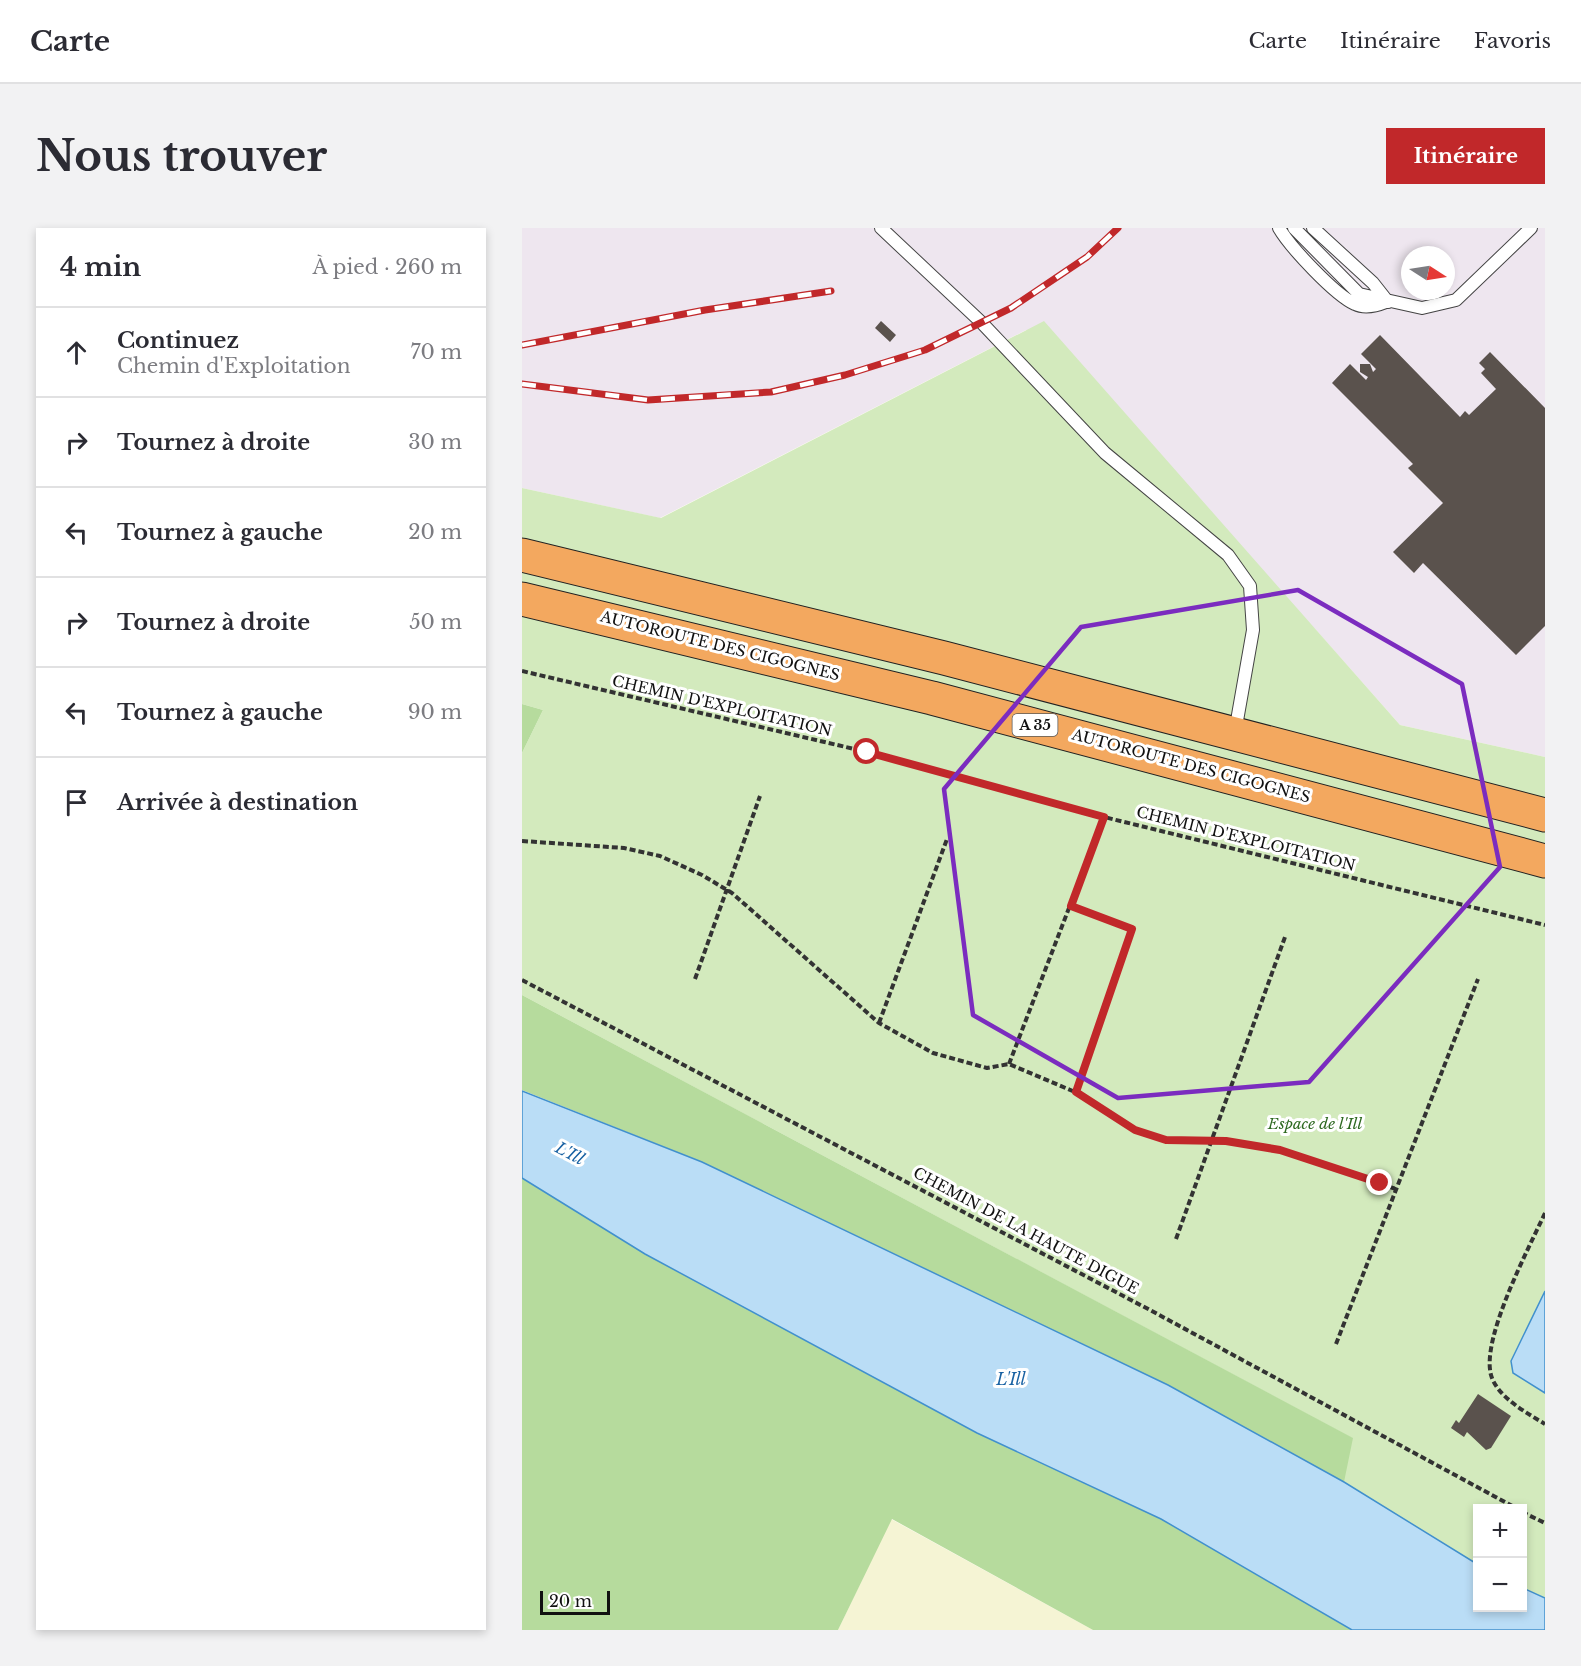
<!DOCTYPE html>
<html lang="fr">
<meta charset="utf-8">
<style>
body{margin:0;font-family:"Libre Baskerville",serif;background:#f2f2f3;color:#2b2b33}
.controls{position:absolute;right:18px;bottom:18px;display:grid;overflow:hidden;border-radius:0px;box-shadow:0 3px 9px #0003}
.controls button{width:54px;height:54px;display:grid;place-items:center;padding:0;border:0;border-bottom:2px solid #e1e1e2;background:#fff;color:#2b2b33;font:30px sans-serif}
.compass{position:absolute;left:879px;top:18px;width:54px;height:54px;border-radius:50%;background:#fff;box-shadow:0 3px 9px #0003;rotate:102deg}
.scale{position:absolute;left:18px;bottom:15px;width:70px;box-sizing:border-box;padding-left:6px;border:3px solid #111;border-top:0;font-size:16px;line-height:21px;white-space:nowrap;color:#111;-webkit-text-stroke:4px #fff;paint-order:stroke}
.stop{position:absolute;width:18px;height:18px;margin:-14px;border:4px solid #c1282a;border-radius:50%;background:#fff}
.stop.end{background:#c1282a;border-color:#fff;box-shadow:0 2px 6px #0008}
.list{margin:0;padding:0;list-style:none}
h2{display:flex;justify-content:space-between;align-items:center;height:78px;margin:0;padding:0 24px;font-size:26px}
h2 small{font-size:20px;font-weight:400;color:#7c7c81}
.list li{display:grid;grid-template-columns:39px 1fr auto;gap:18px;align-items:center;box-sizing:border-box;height:90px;padding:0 24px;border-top:2px solid #e1e1e2}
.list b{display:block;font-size:22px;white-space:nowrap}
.list p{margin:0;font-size:20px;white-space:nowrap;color:#7c7c81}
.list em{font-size:20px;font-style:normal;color:#7c7c81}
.icon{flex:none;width:33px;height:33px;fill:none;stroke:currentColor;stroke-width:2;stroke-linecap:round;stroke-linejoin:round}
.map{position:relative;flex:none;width:1023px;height:1402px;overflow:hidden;border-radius:0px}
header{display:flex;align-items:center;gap:36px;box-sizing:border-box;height:84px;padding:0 30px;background:#fff;border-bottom:2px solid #e1e1e2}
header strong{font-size:28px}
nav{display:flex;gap:33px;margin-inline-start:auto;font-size:21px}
.intro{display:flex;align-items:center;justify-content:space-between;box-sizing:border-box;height:144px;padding:0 36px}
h1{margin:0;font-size:42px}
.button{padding:15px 27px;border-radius:0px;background:#c1282a;color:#fff;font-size:21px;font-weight:700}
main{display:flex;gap:36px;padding:0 36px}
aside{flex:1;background:#fff;border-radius:0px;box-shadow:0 3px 9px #0003}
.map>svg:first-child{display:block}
.industrial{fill:#eee6ef;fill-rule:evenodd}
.farmland{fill:#f5f4d4}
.green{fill:#d3eabd;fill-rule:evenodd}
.forest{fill:#b6db9d}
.water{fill:#baddf6;stroke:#4190cd;stroke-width:1.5}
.building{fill:#5a524d}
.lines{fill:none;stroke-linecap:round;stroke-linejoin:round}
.service-casing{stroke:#444;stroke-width:14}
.motorway-casing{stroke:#222;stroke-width:35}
.path{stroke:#333;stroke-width:4;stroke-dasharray:6 3;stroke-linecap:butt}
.service{stroke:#fff;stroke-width:12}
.motorway{stroke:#f3a85f;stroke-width:33}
.rail-casing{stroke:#c1282a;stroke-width:7}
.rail{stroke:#fff;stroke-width:4.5;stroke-dasharray:14;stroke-linecap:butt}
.route{stroke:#c1282a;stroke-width:8}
.marked{fill:none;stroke:#7b2cbf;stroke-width:4.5;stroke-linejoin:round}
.labels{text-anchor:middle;stroke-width:6;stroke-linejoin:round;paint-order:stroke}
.shield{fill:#fff;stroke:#585858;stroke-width:1.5}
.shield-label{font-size:14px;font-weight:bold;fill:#111}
.street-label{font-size:15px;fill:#111;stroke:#fff}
.park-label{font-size:15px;font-style:italic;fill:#2d6920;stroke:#fff}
.water-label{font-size:16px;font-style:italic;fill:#1962a3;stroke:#fff}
</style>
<header>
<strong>Carte</strong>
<nav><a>Carte</a><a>Itinéraire</a><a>Favoris</a></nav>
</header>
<div class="intro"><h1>Nous trouver</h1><a class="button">Itinéraire</a></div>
<main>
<aside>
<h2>4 min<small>À pied · 260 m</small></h2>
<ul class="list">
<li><svg class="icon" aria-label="ahead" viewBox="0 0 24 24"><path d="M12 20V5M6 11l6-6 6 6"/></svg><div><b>Continuez</b><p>Chemin d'Exploitation</p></div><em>70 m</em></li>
<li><svg class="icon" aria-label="right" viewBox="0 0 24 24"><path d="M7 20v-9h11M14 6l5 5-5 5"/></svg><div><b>Tournez à droite</b></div><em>30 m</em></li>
<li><svg class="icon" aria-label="left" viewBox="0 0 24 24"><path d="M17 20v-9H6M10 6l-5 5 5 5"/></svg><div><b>Tournez à gauche</b></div><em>20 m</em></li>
<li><svg class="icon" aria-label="right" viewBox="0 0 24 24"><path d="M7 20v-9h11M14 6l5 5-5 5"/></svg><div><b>Tournez à droite</b></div><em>50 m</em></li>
<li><svg class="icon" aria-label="left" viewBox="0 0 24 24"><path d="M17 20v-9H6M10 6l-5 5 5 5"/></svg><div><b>Tournez à gauche</b></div><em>90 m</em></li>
<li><svg class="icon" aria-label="arrive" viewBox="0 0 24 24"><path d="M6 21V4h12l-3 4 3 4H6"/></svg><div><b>Arrivée à destination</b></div></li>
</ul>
</aside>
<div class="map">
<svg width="1023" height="1402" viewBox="0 0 1023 1402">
<rect width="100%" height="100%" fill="#fffdf5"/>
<!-- industrial -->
<path class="industrial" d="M0,0H1023V529L878,497L794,402L504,102L138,290L0,260ZM888,27H924V63H888Z"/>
<!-- farmland -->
<path class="farmland" d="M369,1291L571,1402H316Z"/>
<!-- green -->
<path class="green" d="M522,93L878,497L1023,529V1402H830L791,1379L830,1210L0,767V525L21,482L0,476V260L139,290ZM956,1280H1000V1380H956Z"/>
<!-- forest -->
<path class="forest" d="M0,476L21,482L0,525Z
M0,767L831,1210L822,1254L646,1157L180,934L0,862Z
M0,950L123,1026L455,1205L639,1291L830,1402H571L370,1291L316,1402H0Z"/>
<!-- water -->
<path class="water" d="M0,863L180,934L646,1157L822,1254L955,1336L956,1380H1000L1001,1360L1023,1370V1402H830L639,1291L455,1205L123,1026L0,950Z
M1023,1063V1165L991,1145L989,1133Z"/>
<!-- building -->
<path class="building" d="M359,93L374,107L368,114L353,100Z
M858,107L938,189L943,183L947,187L974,161L959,145L963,141L957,135L968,124L1023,180V398L994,427L901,335L892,345L871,324L921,275L886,240L891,236L810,155L828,136L844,152L846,149L838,144V136H848L851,144L854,141L839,126Z
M956,1166L989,1188L969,1220L964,1222L945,1204L942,1209L929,1200L934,1192L937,1195Z"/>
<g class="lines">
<defs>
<path id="service" d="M359,0L459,94L583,225L706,327L728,358L731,402L713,504
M757,0C768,19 813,67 833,76C843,81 854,78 864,74
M772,0L837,66L900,80L934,72L1009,0
M791,0L851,55L866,74"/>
<path id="motorway" d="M0,327L422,430L1023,587
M0,371L410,470L1023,633"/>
</defs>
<!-- service casing -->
<use href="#service" class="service-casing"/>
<!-- motorway casing -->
<use href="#motorway" class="motorway-casing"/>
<!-- path -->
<path class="path" d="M0,443L345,524L582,589L1023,697
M0,613L102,620L138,628L180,647L210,665L357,795L411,825L465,840L487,836L553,864L610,701L549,678
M173,751L238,568
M0,752L628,1082L994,1280
M357,795L425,611
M487,836L582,589
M553,864L613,902L644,912L704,913L758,923L874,961
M1023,985C1007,1020 959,1110 969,1147C975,1169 1005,1185 1023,1196
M654,1011L763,709
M814,1116L956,751
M1000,1284L1023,1295"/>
<!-- service -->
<use href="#service" class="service"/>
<!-- motorway -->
<use href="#motorway" class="motorway"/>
<defs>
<path id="rail" d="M0,117L183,82L309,63
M0,156L126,172L249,164L323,147L403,122L489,80L565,29L596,0"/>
</defs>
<!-- rail casing -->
<use href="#rail" class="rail-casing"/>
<!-- rail -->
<use href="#rail" class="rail"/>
</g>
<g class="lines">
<!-- route -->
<path class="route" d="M345,524L582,589L549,678L610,701L554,864L613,902L644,912L704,913L758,922L858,955"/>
</g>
<!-- marked area -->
<path class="marked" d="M776,362L940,456L978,639L787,854L596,870L451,787L422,561L559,399Z"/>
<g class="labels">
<!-- shield labels -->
<rect class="shield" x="490.5" y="486" width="45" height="22" rx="4.5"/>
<g class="shield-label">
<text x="513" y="502">A 35</text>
</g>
<!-- street labels -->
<g class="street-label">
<text transform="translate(198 418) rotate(14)" y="5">AUTOROUTE DES CIGOGNES</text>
<text transform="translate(200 478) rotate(13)" y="5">CHEMIN D'EXPLOITATION</text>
<text transform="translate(669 538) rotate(15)" y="5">AUTOROUTE DES CIGOGNES</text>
<text transform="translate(724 611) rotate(14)" y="5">CHEMIN D'EXPLOITATION</text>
<text transform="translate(504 1003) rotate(28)" y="5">CHEMIN DE LA HAUTE DIGUE</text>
</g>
<!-- park labels -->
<g class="park-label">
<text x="793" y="901">Espace de l'Ill</text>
</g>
<!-- water labels -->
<g class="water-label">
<text transform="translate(48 925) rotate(28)" y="6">L'Ill</text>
<text x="489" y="1157">L'Ill</text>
</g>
</g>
</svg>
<div class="controls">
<button>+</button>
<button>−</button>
</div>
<svg class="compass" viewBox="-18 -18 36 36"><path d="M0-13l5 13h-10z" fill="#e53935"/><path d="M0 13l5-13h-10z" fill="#7c7c81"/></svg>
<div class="scale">20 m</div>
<div class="stop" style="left:345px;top:524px"></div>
<div class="stop end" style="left:858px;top:955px"></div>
</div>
</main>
